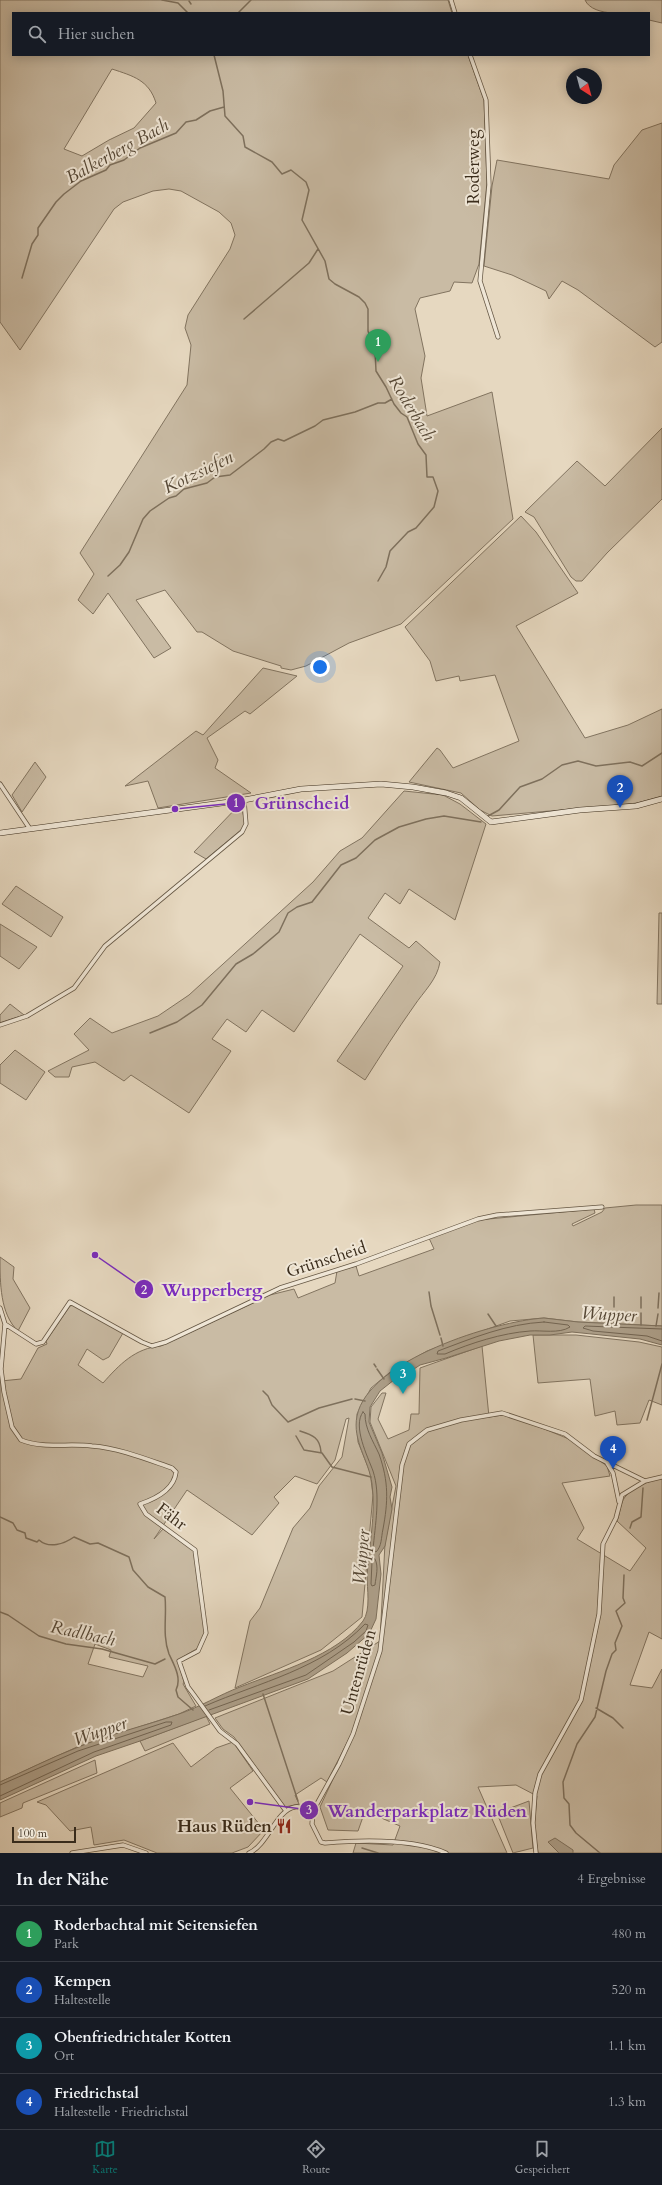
<!DOCTYPE html>
<html lang="de">
<meta charset="utf-8">
<style>
body{margin:0;font-family:Cardo,serif;background:#20242c;color:#f1f3f6}
.compass{position:absolute;left:566px;top:68px;width:36px;height:36px;border-radius:50%;background:#171b24;box-shadow:0 2px 10px #0003;rotate:144deg}
.scale{position:absolute;left:12px;bottom:10px;width:64px;box-sizing:border-box;padding-left:4px;border:2px solid #3a2c1b;border-top:0;font-size:11px;line-height:14px;white-space:nowrap;color:#3a2c1b;-webkit-text-stroke:3px #efe6d6;paint-order:stroke}
.you{position:absolute;left:320px;top:667px;width:14px;height:14px;margin:-10px;border:3px solid #fff;border-radius:50%;background:#1a73e8;box-shadow:0 0 0 6px #1a73e833}
.badge{display:grid;place-items:center;width:26px;height:26px;border-radius:50%;background:#0f766e;color:#fff;font-size:13px;font-weight:700}
.pin{position:absolute;translate:-50% -33px;filter:drop-shadow(0 1px 2px #0008)}
.pin::after{content:'';position:absolute;top:21px;width:14px;height:12px;background:inherit;clip-path:polygon(0 0,100% 0,50% 100%)}
.list{margin:0;padding:0;list-style:none}
h2{display:flex;justify-content:space-between;align-items:center;height:52px;margin:0;padding:0 16px;font-size:17px}
h2 small{font-size:13px;font-weight:400;color:#9ea1a6}
.list li{display:grid;grid-template-columns:26px 1fr auto;gap:12px;align-items:center;box-sizing:border-box;height:56px;padding:0 16px;border-top:1px solid #363941}
.list b{display:block;font-size:15px;white-space:nowrap}
.list p{margin:0;font-size:13px;white-space:nowrap;color:#9ea1a6}
.list em{font-size:13px;font-style:normal;color:#9ea1a6}
.icon{flex:none;width:22px;height:22px;fill:none;stroke:currentColor;stroke-width:2;stroke-linecap:round;stroke-linejoin:round}
.map{position:relative;flex:none;width:662px;height:1853px;overflow:hidden}
.search{position:absolute;background:#171b24;box-shadow:0 2px 10px #0003;left:12px;right:12px;top:12px;height:44px;display:flex;align-items:center;gap:10px;box-sizing:border-box;padding:0 14px;border-radius:0px;color:#9ea1a6;font-size:15px}
.sheet{height:276px;background:#171b24}
nav{display:flex;justify-content:space-around;align-items:center;box-sizing:border-box;height:56px;border-top:1px solid #363941;background:#171b24;font-size:11px;color:#9ea1a6}
nav a{display:grid;justify-items:center;gap:2px}
nav .on{color:#0f766e}
.map>svg:first-child{display:block}
.green{fill:#c9bba4;stroke:#827460;fill-rule:evenodd}
.water{fill:#ac9e88;stroke:#7e705c}
.lines{fill:none;stroke-linecap:round;stroke-linejoin:round}
.shore{stroke:#736552;stroke-width:1}
.stream{stroke:#7e705c;stroke-width:1.5}
.street-casing{stroke:#655744;stroke-width:5}
.secondary-casing{stroke:#3a2c1b;stroke-width:6}
.street{stroke:#efe6d6;stroke-width:3.5}
.secondary{stroke:#efe6d6;stroke-width:5}
.labels{text-anchor:middle;stroke-width:4;stroke-linejoin:round;paint-order:stroke}
.street-label{font-size:17px;fill:#3a2c1b;stroke:#efe6d6}
.poi-label{font-size:17px;font-weight:bold;fill:#3a2c1b;stroke:#efe6d6;text-anchor:end}
.water-label{font-size:18px;font-style:italic;fill:#564836;stroke:#efe6d6}
.leader{fill:none;stroke:#7b2cbf;stroke-width:1.5}
.callout-dot{fill:#7b2cbf;stroke:#efe6d6;stroke-width:1.5}
.mark-label{font-size:12px;text-anchor:middle;font-weight:bold;fill:#fff}
.callout-label{font-size:18px;text-anchor:middle;font-weight:bold;fill:#7b2cbf;stroke:#efe6d6;stroke-width:4;stroke-linejoin:round;paint-order:stroke}
</style>
<div class="map">
<svg width="662" height="1853" viewBox="0 0 662 1853">
<rect width="100%" height="100%" fill="#e6d8c0"/>
<filter id="stains"><feTurbulence type="fractalNoise" baseFrequency=".005" numOctaves="4"/><feColorMatrix values="0 0 0 0 .2 0 0 0 0 .09 0 0 0 0 .02 0 0 0 .5 -.17"/></filter>
<radialGradient id="worn" r=".72"><stop offset=".6" stop-color="#630" stop-opacity="0"/><stop offset="1" stop-color="#630" stop-opacity=".3"/></radialGradient>
<!-- green -->
<path class="green" d="M0,0H448L452,13H13V55H468L484,100L487,182L479,264L472,283L454,282L450,291L420,298L415,309L425,356L421,378L427,416L492,392L513,519L401,624L349,643L306,666L291,670L281,668V666L233,651L202,632H197L165,590L136,600L171,648L154,658L108,593L93,614L78,600L94,574L80,553L187,385L191,345L185,328L188,315L230,249L235,235L231,223L219,212L181,191L169,189L153,191L123,202L114,209L20,350L0,322ZM112,69C133,76 149,80 156,103L134,128L109,140L82,156L64,149Z
M585,0H662V23L649,20V13C633,13 593,18 585,0Z
M662,123V342L655,347L578,290L562,281L549,299L546,291L512,275L484,266L492,186L497,160L609,179L614,165L642,130Z
M662,428V499L607,553L582,581H576L571,577L534,517L525,512L577,461L605,486Z
M521,516L536,532L578,593L516,626L585,738L628,725L662,709V796L637,803L619,805L492,816L480,810L461,793L409,782L437,748L440,750L453,768L519,741L495,675L460,681L459,676L436,681L430,661L405,627Z
M263,668L297,676L250,714L245,711L207,738L218,760L215,768L251,793L158,808L148,781L125,786L196,731L203,735Z
M35,762L46,777L22,812L12,795Z
M404,791L443,795L460,804L486,824L455,920L409,889L400,904L385,893L368,918L409,948L416,941L440,962C437,980 424,991 414,1006C397,1030 381,1055 365,1080L337,1061L403,966L360,934L294,1032L262,1010L246,1032L227,1019L212,1039L231,1051L189,1113L131,1075L124,1081L95,1062L72,1067L69,1077H55L48,1071L89,1050L74,1034L90,1018L112,1033L158,1016L189,995L313,882L340,851L362,838Z
M241,803L245,823L241,830L206,859L194,852Z
M16,886L63,917L51,937L2,904Z
M659,913H662V1004H657Z
M0,924L37,947L19,969L0,956Z
M10,1004L24,1015L0,1023V1015Z
M15,1050L45,1072L26,1100L0,1083V1065Z
M636,1205H662V1326L578,1322L544,1318L510,1321L427,1351L389,1373L371,1388L357,1414L358,1442L370,1472L373,1495L362,1617L321,1650L235,1688L250,1621L260,1608L293,1528L310,1508L319,1486L342,1457L349,1418L346,1419L335,1460L317,1484L295,1476L274,1497L279,1503L252,1535L187,1490L154,1539L163,1529L194,1551L205,1632L198,1648L178,1660L184,1682L183,1684L196,1706L179,1714L77,1747L0,1782V1368L1,1381L21,1379L38,1348L47,1344L46,1341L70,1306L74,1305L123,1333L109,1357L103,1360L87,1349L78,1365L103,1383C119,1365 135,1348 161,1346L270,1295L294,1289L298,1298L335,1283L337,1271L356,1266L359,1276L434,1249L429,1238L478,1220L594,1209L595,1213L572,1224L573,1226L602,1212L605,1208ZM95,1644L111,1650L109,1657L148,1666L143,1677L88,1664Z
M0,1257L14,1267L13,1279L30,1308L18,1331C0,1314 0,1283 0,1257Z
M533,1335H576L639,1342L662,1347V1405L649,1400L640,1423L617,1425L615,1411L595,1416L590,1379L538,1383Z
M482,1346L489,1417L503,1415L532,1424L569,1439L607,1466L610,1476L562,1483L584,1528L577,1539L630,1571L646,1548L617,1521C620,1514 620,1503 625,1497C632,1488 651,1479 662,1479V1639L649,1632L630,1685L652,1688L662,1669V1853H538L534,1827L537,1796L516,1785L478,1787L507,1853H353L356,1843L393,1845L400,1826L365,1811L358,1831L328,1830L320,1807L354,1734L381,1651H379L352,1733L327,1782L321,1778L295,1795L299,1804L285,1807L234,1737L223,1729L215,1718L333,1671L380,1641L385,1543L396,1486L370,1422L371,1407L382,1393H386L378,1419L388,1439L409,1430L411,1414H419L420,1368Z
M206,1716L210,1724L145,1751L140,1741Z
M233,1742L253,1771L230,1788L264,1830L248,1847L232,1853H157L124,1840L94,1845L91,1827L70,1831L46,1805L37,1802L173,1743L191,1767L216,1748Z
M95,1760L97,1773L23,1803L22,1808L0,1817V1803Z
M529,1801L533,1848L513,1853L497,1813Z"/>
<!-- water -->
<path class="water" d="M544,1318L578,1322L662,1326V1345L640,1339L572,1332L550,1335H530L499,1341L446,1358L420,1365L408,1373L399,1376L380,1391L370,1407L369,1422L382,1453L392,1487L390,1497L392,1509L385,1546L379,1555L381,1574L376,1619L369,1634L347,1653L308,1679L140,1741L96,1756L0,1800V1782C25,1771 50,1758 76,1748C109,1734 145,1726 179,1714C200,1707 219,1695 240,1687C280,1671 336,1656 363,1621C371,1610 367,1588 367,1576C369,1546 376,1514 372,1484C369,1460 352,1441 357,1416C368,1360 495,1321 544,1318Z
M555,1838L573,1850V1853H559L548,1842Z"/>
<g class="lines">
<!-- shore -->
<path class="shore" d="M544,1322L568,1325L570,1327C559,1334 542,1330 530,1331C502,1333 471,1343 445,1354H437L438,1351C473,1338 506,1324 544,1322Z
M662,1329L585,1326L583,1328L593,1331L647,1336L662,1341
M363,1412L365,1414C365,1429 373,1441 379,1454C389,1482 388,1502 383,1529C381,1538 382,1546 376,1552L373,1550C375,1525 381,1495 373,1471C368,1457 352,1426 363,1412Z
M375,1559C379,1567 376,1576 375,1585L372,1586L371,1584L372,1561Z
M205,1706C260,1682 322,1669 365,1624L368,1625L366,1631L354,1642L306,1675L209,1710
M0,1785L78,1751L166,1722H172L171,1725L94,1752L0,1796"/>
<!-- stream -->
<path class="stream" d="M162,0L178,3L188,13
M189,1L191,4
M238,13L251,0
M214,55L223,91L225,116L243,136L245,147L272,162L282,174L291,170L306,182L309,190L302,220L325,261L329,279L335,284L359,297L365,303L368,309V331L375,350L376,371L386,387L394,404L401,413L407,417L418,444L426,455L427,477H433L438,491L434,507L416,528L408,532L390,551L386,567L378,581
M22,278L32,244L38,235V228L56,202L64,194L81,181L106,170L110,165L124,160L140,148L176,133L186,122L196,120L210,111L224,107
M244,319L309,263L318,249
M108,576L120,565L129,552L143,519L150,511L169,498L176,496L184,489L207,483L215,477L230,475L264,449L271,442L278,439L284,441L315,426L323,420L355,412L378,403H385L392,399
M488,816L499,810L520,787L542,779L562,765L578,761L596,766L630,762L642,766L662,753
M150,1033L177,1022L202,1005L236,964L253,954L279,932L288,913L297,907L312,902L341,865L356,858L375,840L399,827L426,819L444,816L481,822
M429,1292L431,1306L440,1335
M614,1307V1297
M641,1308V1297
M658,1308L659,1293
M613,1313L614,1325
M488,1314L496,1326
M641,1325V1313
M656,1326L658,1314
M441,1338L443,1346
M374,1364L376,1367
M377,1369L384,1379
M263,1391L268,1396L272,1405L288,1422L319,1408L352,1399
M355,1399L365,1401
M647,1420L662,1364
M300,1431C313,1435 320,1438 321,1452
M296,1436L304,1450L322,1453L332,1467L371,1477
M0,1517L13,1523L17,1530L25,1533L26,1538L37,1542L39,1540C49,1549 64,1544 74,1537L90,1544L98,1543L129,1557L133,1570L148,1587L165,1597C167,1616 162,1635 169,1654C174,1665 182,1678 176,1690L178,1697L193,1710
M630,1528L632,1522L641,1517L643,1488
M0,1612L8,1615L39,1636L66,1644L102,1649L155,1664L165,1659
M263,1694L298,1801
M596,1708L613,1718L623,1728
M362,1848L378,1853
M600,1853L576,1833L570,1825L569,1804L564,1798L563,1782L577,1744L595,1717L606,1671L612,1654L616,1650L615,1643L622,1626L616,1611L625,1603L623,1598L624,1575"/>
<defs>
<path id="street" d="M451,0L455,13
M470,55L486,100L489,185L480,281L498,337
M0,784L30,829
M0,1025L27,1016L74,988L105,946L242,832L246,824L244,800
M0,1308L5,1324L1,1369L4,1392L12,1427L21,1440C44,1449 68,1443 92,1446C119,1448 146,1459 172,1468L176,1472C174,1490 155,1499 140,1504L146,1514L195,1550L206,1633L198,1651L179,1661L188,1687L194,1695L220,1731L237,1744L286,1811
M5,1324L36,1344L43,1342L70,1302L142,1342L152,1346L166,1342L280,1288L356,1264L478,1219L497,1215L602,1207
M607,1463L613,1473L619,1502
M72,1853L123,1845L146,1853
M249,1853C268,1845 276,1810 295,1807C301,1806 307,1809 313,1811
M446,1853C412,1838 361,1840 325,1843L321,1842L312,1824L313,1811L339,1764L353,1734L380,1651L402,1465L409,1444L427,1430L461,1420L502,1413L565,1434L594,1456L645,1481
M536,1853L533,1823L535,1793L540,1774L581,1700L599,1614L603,1544L616,1518L622,1495L645,1481L662,1477"/>
<path id="secondary" d="M0,833L244,800L301,789L381,784L413,787L446,793L461,798L491,822L580,810L636,806L662,799"/>
</defs>
<!-- street casing -->
<use href="#street" class="street-casing"/>
<!-- secondary casing -->
<use href="#secondary" class="secondary-casing"/>
<!-- street -->
<use href="#street" class="street"/>
<!-- secondary -->
<use href="#secondary" class="secondary"/>
</g>
<!-- icons -->
<defs>
<symbol id="restaurant-bare" viewBox="-9 -9 18 18"><path d="M-5-6h1v4h1v-4h1v4h1v-4h1v5L-1.5 .5V6h-2V.5L-5-1ZM5-6V6H3V1.5H1.5Q1.5-4 5-6Z" fill="#8f2418" stroke="#efe6d6" stroke-width="2.5" paint-order="stroke"/></symbol>
</defs>
<g fill-rule="evenodd">
<use href="#restaurant-bare" x="273" y="1815" width="22" height="22"/>
</g>
<g class="labels">
<!-- street labels -->
<g class="street-label">
<text transform="translate(473 167) rotate(-90)" y="6">Roderweg</text>
<text transform="translate(326 1259) rotate(-18)" y="6">Grünscheid</text>
<text transform="translate(172 1516) rotate(37)" y="6">Fähr</text>
<text transform="translate(358 1672) rotate(-74)" y="6">Untenrüden</text>
</g>
<!-- poi labels -->
<g class="poi-label">
<text x="272" y="1832">Haus Rüden</text>
</g>
<!-- water labels -->
<g class="water-label">
<text transform="translate(117 151) rotate(-29)" y="6">Balkerberg Bach</text>
<text transform="translate(412 408) rotate(59)" y="6">Roderbach</text>
<text transform="translate(198 472) rotate(-26)" y="6">Kotzsiefen</text>
<text transform="translate(609 1314) rotate(3)" y="6">Wupper</text>
<text transform="translate(361 1557) rotate(-85)" y="6">Wupper</text>
<text transform="translate(83 1633) rotate(12)" y="6">Radlbach</text>
<text transform="translate(100 1731) rotate(-19)" y="6">Wupper</text>
</g>
</g>
<!-- callouts -->
<path class="leader" d="M175 809L236 803M95 1255L144 1289M250 1802L309 1810"/>
<g class="callout-dot">
<circle cx="175" cy="809" r="4"/>
<circle cx="95" cy="1255" r="4"/>
<circle cx="250" cy="1802" r="4"/>
<circle cx="236" cy="803" r="10"/>
<circle cx="144" cy="1289" r="10"/>
<circle cx="309" cy="1810" r="10"/>
</g>
<g class="mark-label">
<text x="236" y="807">1</text>
<text x="144" y="1294">2</text>
<text x="309" y="1814">3</text>
</g>
<g class="callout-label">
<text x="302" y="809">Grünscheid</text>
<text x="212" y="1296">Wupperberg</text>
<text x="427" y="1817">Wanderparkplatz Rüden</text>
</g>
<rect width="100%" height="100%" filter="url(#stains)"/>
<rect width="100%" height="100%" fill="url(#worn)"/>
</svg>
<svg class="compass" viewBox="-18 -18 36 36"><path d="M0-13l5 13h-10z" fill="#e53935"/><path d="M0 13l5-13h-10z" fill="#9ea1a6"/></svg>
<div class="scale">100 m</div>
<div class="you"></div>
<div class="pin badge" style="left:378px;top:362px;background:#2e9e5b">1</div>
<div class="pin badge" style="left:620px;top:808px;background:#1a4fb4">2</div>
<div class="pin badge" style="left:403px;top:1394px;background:#0f9aa8">3</div>
<div class="pin badge" style="left:613px;top:1469px;background:#1a4fb4">4</div>
<div class="search"><svg class="icon" aria-label="search" viewBox="0 0 24 24"><circle cx="10" cy="10" r="6"/><path d="M15 15l6 6"/></svg>Hier suchen</div>
</div>
<section class="sheet">
<h2>In der Nähe<small>4 Ergebnisse</small></h2>
<ul class="list">
<li><span class="badge" style="background:#2e9e5b">1</span><div><b>Roderbachtal mit Seitensiefen</b><p>Park</p></div><em>480 m</em></li>
<li><span class="badge" style="background:#1a4fb4">2</span><div><b>Kempen</b><p>Haltestelle</p></div><em>520 m</em></li>
<li><span class="badge" style="background:#0f9aa8">3</span><div><b>Obenfriedrichtaler Kotten</b><p>Ort</p></div><em>1.1 km</em></li>
<li><span class="badge" style="background:#1a4fb4">4</span><div><b>Friedrichstal</b><p>Haltestelle · Friedrichstal</p></div><em>1.3 km</em></li>
</ul>
</section>
<nav>
<a class="on"><svg class="icon" aria-label="map" viewBox="0 0 24 24"><path d="M3 6l6-2 6 2 6-2v14l-6 2-6-2-6 2zM9 4v14M15 6v14"/></svg>Karte</a>
<a><svg class="icon" aria-label="directions" viewBox="0 0 24 24"><path d="M12 3l9 9-9 9-9-9zM9 14v-3h6M13 9l2 2-2 2"/></svg>Route</a>
<a><svg class="icon" aria-label="saved" viewBox="0 0 24 24"><path d="M7 4h10v16l-5-4-5 4z"/></svg>Gespeichert</a>
</nav>
